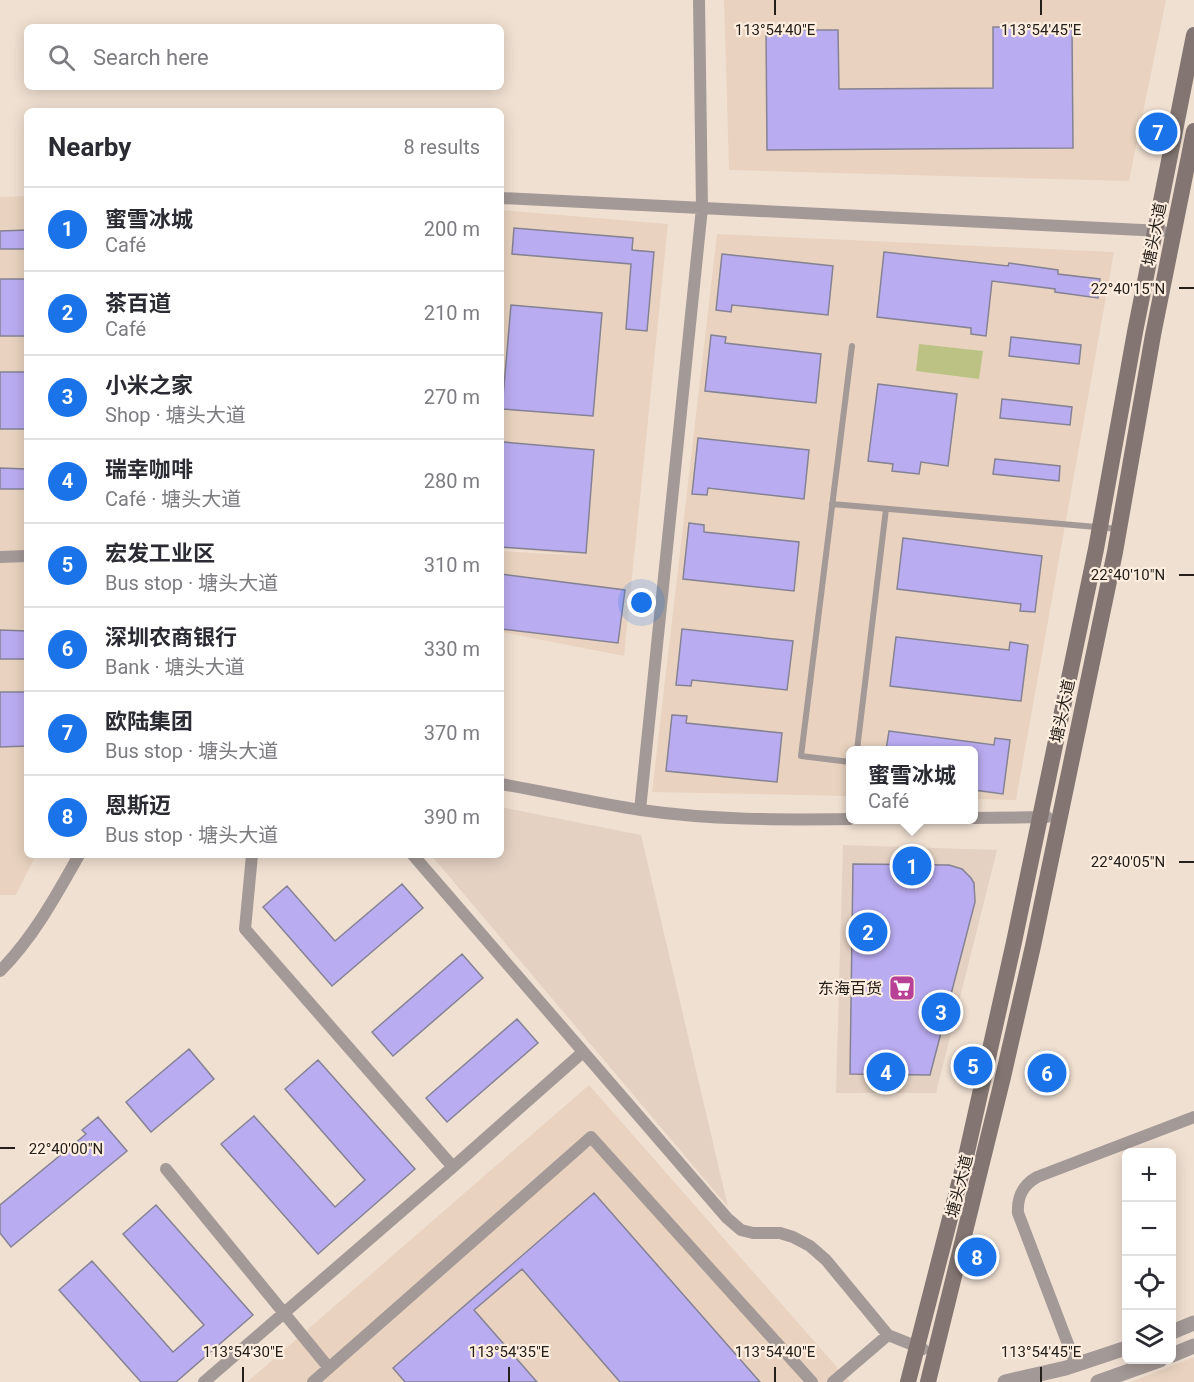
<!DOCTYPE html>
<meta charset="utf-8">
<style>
body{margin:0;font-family:Roboto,"Noto Sans SC",sans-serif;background:#f7f7f7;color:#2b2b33}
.controls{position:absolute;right:18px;bottom:18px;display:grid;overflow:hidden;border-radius:9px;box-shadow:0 3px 15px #0003}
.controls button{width:54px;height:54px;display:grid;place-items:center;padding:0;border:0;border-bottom:2px solid #e1e1e2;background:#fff;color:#2b2b33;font:30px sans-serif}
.you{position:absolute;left:642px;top:603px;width:21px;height:21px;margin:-15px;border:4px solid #fff;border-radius:50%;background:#1a73e8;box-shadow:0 0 0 9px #1a73e833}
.badge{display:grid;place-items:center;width:39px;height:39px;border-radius:50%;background:#1a73e8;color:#fff;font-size:20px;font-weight:700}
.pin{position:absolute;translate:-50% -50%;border:3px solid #fff;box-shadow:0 2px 6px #0006}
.popup{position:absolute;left:846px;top:746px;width:132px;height:78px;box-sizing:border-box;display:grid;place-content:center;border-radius:9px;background:#fff;filter:drop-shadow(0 2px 4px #0005);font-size:20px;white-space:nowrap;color:#7c7c81}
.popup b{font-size:22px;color:#2b2b33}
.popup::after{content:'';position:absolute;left:50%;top:100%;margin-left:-12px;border:12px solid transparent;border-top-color:#fff}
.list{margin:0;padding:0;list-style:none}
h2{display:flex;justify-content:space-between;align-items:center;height:78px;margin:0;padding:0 24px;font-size:26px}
h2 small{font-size:20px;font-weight:400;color:#7c7c81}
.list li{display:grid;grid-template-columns:39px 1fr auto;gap:18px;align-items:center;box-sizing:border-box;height:84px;padding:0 24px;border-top:2px solid #e1e1e2}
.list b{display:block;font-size:22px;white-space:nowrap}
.list p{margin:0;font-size:20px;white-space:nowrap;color:#7c7c81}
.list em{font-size:20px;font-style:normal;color:#7c7c81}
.icon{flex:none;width:33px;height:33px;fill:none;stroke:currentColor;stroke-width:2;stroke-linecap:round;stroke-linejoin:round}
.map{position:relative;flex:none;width:1194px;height:1382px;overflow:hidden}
.search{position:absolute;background:#fff;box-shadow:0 3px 15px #0003;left:24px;top:24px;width:480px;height:66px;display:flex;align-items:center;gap:15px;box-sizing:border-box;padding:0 21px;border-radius:9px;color:#7c7c81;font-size:22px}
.panel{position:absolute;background:#fff;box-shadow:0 3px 15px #0003;left:24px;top:108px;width:480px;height:750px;border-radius:9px}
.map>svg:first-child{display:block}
.commercial{fill:#e4d1c2}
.built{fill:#e9d3c0}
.green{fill:#bcc284}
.building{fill:#baacf1;stroke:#858293;stroke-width:1.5}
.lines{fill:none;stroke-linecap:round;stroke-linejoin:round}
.service{stroke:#a39996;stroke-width:6}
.minor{stroke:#a39996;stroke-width:12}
.tertiary{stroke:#a39996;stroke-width:15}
.secondary{stroke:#837672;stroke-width:16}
.ticks{fill:none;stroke:#26201b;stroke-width:2}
.labels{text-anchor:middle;stroke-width:4.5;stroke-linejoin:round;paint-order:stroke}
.street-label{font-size:16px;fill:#26201b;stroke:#fdeddf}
.poi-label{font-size:16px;fill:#26201b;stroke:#fdeddf;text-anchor:end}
.ticks-label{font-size:15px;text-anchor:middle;fill:#26201b;stroke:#fdeddf;stroke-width:4.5;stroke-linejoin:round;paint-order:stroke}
</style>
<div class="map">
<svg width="1194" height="1382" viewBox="0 0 1194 1382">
<rect width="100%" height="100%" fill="#f0e0d2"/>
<!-- commercial -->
<path class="commercial" d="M501,807L641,835L728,1207L431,855H501Z
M843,845L997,850L936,1093H836Z"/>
<!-- built -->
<path class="built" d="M724,0H1166L1129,181L729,170Z
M27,196V855H36L16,895H0V197Z
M501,210L668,224L624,656L501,632V551L590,556L501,548Z
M717,234L1114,252L1016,800L974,799V750H850V796L652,792Z
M589,1085L850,1382H247Z
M1194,1357V1382H1131Z"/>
<!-- green -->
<path class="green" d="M919,344L983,351L979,379L916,371Z"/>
<!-- building -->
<path class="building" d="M993,27H1072L1073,148L767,150L766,30H838L839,89L993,88Z
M514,228L633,238L632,250L654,252L647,331L626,329L631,264L512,254Z
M27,230V249H0V231Z
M884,252L1008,266L1009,263L1058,270V274L1100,279L1098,298L1055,292V289L992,281L986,336L971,334V328L877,317Z
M722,254L833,266L828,315L732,305L731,312L716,310Z
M0,279H27V336H0Z
M511,305L602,313L593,416L502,409Z
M711,335L726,337L725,343L821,354L816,403L705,391Z
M1011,337L1081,345L1079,364L1009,356Z
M0,372H27V429H0Z
M878,384L957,394L948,466L921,462L919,474L892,471L893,464L868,461Z
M1002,399L1072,407L1070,425L1000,418Z
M698,438L809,450L804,499L708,488L707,495L692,494Z
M503,442L594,450L586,553L501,547Z
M995,459L1060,466L1059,481L993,474Z
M0,468L27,469V489H0Z
M689,523L704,525V532L799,542L794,591L683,579Z
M903,538L1042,556L1035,612L1020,611L1021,604L897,589Z
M501,574L625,590L618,643L501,629Z
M682,629L793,641L787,690L692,680L691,686L676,685Z
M0,630L27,631V659H0Z
M896,637L1009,650L1010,642L1028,645L1021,701L890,686Z
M0,692H27V746L0,747Z
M672,715L687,716L686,723L782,733L777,782L666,771Z
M889,731L994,745L995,738L1010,740L1003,794L974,790V750H886Z
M853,864L949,865L962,869L971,878L974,883L975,902L930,1075L850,1074Z
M402,884L423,908L332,986L263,907L287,886L335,941Z
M462,954L483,978L393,1056L372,1032Z
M517,1019L538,1043L447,1122L426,1098Z
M189,1049L214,1079L151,1132L126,1102Z
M318,1060L415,1169L318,1254L221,1144L254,1116L335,1207L365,1180L285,1089Z
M98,1117L127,1151L11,1247L0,1233V1205L86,1134L82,1130Z
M594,1193L760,1382H620L522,1269L474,1310L537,1382H405L393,1368Z
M156,1205L253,1315L176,1382H141L59,1290L92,1261L173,1352L204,1325L123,1234Z"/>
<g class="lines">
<!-- service -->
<path class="service" d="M832,504L1119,529
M857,750L886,509
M850,762L801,756L852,346"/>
<!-- minor -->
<path class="minor" d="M501,198L1162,231
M0,557L27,556
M501,784C547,792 594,803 641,810C710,820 780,820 850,819
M640,810L702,208L699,0
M974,818L1047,817
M252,855L245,929L453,1167
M413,855L727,1218L741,1230L753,1233H780L793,1237L810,1246L826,1260L888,1335L923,1349
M0,971C33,938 56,896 79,855
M166,1169L329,1368
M1076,1365L1018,1213C1017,1196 1023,1185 1037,1177L1194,1117
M204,1382L453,1167L583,1052
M313,1382L591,1137L812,1382
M833,1382L888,1335"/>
<!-- tertiary -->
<path class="tertiary" d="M1172,1332L1194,1323
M1172,1355L1194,1346
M1005,1382L1066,1368L1126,1348
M1098,1382L1160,1360"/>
<!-- secondary -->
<path class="secondary" d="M908,1382L967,1152L1014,942L1096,549L1135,332L1194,35
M928,1382L1003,1077L1033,946L1115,552L1153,335L1194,131"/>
</g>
<!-- ticks -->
<path class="ticks" d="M775,0V15M1041,0V15M1179,288H1194M1179,575H1194M1179,862H1194M0,1148H15M243,1367V1382M509,1367V1382M775,1367V1382M1041,1367V1382"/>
<!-- icons -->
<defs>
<symbol id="supermarket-square" viewBox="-11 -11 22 22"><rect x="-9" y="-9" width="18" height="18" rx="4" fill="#b84095" stroke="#fdeddf"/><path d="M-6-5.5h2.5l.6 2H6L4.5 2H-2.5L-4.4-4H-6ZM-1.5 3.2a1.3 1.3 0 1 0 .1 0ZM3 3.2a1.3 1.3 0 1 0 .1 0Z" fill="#fff"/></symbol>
</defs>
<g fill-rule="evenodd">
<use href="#supermarket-square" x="887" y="973" width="30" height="30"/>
</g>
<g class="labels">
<!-- street labels -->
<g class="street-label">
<text transform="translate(1154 234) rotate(-79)" y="6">塘头大道</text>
<text transform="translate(1062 711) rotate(-78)" y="6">塘头大道</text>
<text transform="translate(959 1186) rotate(-76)" y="6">塘头大道</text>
</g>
<!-- poi labels -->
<g class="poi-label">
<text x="882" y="994">东海百货</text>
</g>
</g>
<g class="ticks-label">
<text x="775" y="35">113°54'40"E</text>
<text x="1041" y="35">113°54'45"E</text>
<text x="1128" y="294">22°40'15"N</text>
<text x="1128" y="580">22°40'10"N</text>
<text x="1128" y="867">22°40'05"N</text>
<text x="66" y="1154">22°40'00"N</text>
<text x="243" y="1357">113°54'30"E</text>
<text x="509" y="1357">113°54'35"E</text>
<text x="775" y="1357">113°54'40"E</text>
<text x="1041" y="1357">113°54'45"E</text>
</g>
</svg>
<div class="controls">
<button>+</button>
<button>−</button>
<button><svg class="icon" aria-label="locate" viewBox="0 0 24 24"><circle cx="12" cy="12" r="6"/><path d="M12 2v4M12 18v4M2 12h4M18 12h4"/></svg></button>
<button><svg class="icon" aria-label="layers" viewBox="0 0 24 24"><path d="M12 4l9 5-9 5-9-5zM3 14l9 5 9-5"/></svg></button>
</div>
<div class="you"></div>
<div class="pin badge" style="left:912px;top:866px">1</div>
<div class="popup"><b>蜜雪冰城</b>Café</div>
<div class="pin badge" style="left:868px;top:932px">2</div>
<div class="pin badge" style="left:941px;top:1012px">3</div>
<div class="pin badge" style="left:886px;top:1072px">4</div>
<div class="pin badge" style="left:973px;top:1066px">5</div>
<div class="pin badge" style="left:1047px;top:1073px">6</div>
<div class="pin badge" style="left:1158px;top:132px">7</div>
<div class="pin badge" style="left:977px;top:1257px">8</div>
<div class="search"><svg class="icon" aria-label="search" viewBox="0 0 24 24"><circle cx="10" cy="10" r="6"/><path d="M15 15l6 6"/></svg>Search here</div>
<section class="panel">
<h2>Nearby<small>8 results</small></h2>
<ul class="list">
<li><span class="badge">1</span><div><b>蜜雪冰城</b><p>Café</p></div><em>200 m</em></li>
<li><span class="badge">2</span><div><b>茶百道</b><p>Café</p></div><em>210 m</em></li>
<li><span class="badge">3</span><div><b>小米之家</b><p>Shop · 塘头大道</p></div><em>270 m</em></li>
<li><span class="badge">4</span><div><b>瑞幸咖啡</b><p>Café · 塘头大道</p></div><em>280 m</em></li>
<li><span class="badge">5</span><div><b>宏发工业区</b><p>Bus stop · 塘头大道</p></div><em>310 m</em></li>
<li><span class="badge">6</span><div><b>深圳农商银行</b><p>Bank · 塘头大道</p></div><em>330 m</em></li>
<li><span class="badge">7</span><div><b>欧陆集团</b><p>Bus stop · 塘头大道</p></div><em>370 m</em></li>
<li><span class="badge">8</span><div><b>恩斯迈</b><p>Bus stop · 塘头大道</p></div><em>390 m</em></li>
</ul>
</section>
</div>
